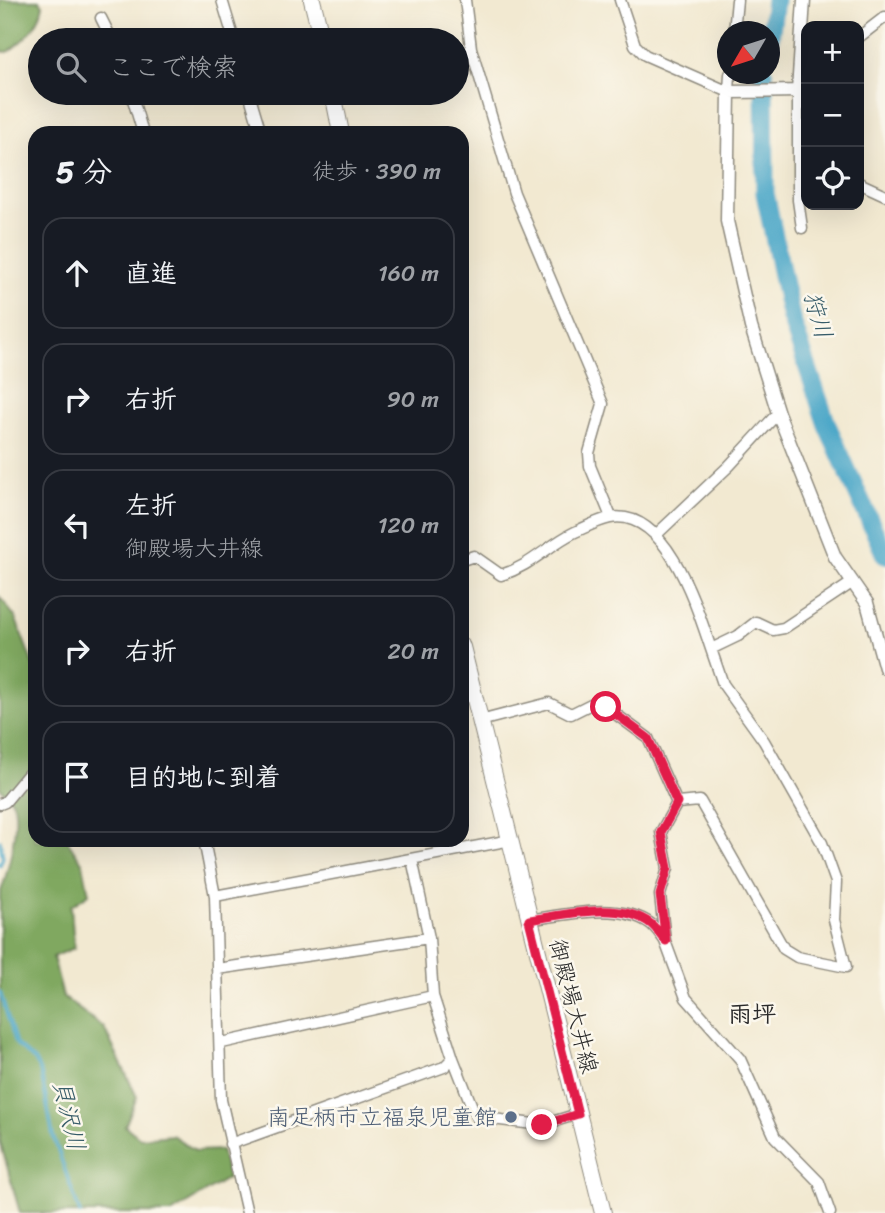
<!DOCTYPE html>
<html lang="ja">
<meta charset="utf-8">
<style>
body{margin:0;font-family:Sriracha,"Klee One",sans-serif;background:#20242c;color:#f1f3f6}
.controls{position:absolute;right:21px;top:21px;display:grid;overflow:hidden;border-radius:14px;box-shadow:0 7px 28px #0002}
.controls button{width:63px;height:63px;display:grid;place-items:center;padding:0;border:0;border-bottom:2px solid #363941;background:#171b24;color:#f1f3f6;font:35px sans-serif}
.compass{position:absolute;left:717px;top:21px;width:63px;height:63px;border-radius:50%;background:#171b24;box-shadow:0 7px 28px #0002;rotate:231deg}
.stop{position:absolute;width:21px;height:21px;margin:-16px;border:5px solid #e11d48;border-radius:50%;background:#fff}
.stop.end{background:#e11d48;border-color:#fff;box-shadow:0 2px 7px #0008}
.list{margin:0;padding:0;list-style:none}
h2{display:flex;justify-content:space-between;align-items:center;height:91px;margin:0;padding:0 28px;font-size:30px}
h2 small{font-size:23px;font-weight:400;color:#9ea1a6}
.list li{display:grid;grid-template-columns:46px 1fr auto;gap:21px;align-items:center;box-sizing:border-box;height:112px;margin:0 14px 14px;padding:0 14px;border:2px solid #363941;border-radius:21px}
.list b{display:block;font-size:26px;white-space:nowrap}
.list p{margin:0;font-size:23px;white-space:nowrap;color:#9ea1a6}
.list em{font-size:23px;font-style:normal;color:#9ea1a6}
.icon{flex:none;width:38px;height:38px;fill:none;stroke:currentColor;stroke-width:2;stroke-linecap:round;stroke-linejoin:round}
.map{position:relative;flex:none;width:885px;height:1213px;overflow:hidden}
.search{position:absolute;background:#171b24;box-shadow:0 7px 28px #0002;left:28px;top:28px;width:441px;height:77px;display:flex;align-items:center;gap:18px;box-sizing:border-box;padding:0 24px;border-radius:38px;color:#9ea1a6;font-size:26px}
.panel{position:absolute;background:#171b24;box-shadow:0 7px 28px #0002;left:28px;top:126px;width:441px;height:721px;border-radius:21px}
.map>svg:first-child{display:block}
.forest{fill:#80a860;stroke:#566a46;stroke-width:2}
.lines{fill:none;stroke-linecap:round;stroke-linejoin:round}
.stream{stroke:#49a6c7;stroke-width:3.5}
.river{stroke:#49a6c7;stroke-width:19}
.minor-casing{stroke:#8e8a7e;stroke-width:13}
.tertiary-casing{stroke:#8e8a7e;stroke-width:15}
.primary-casing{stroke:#8e8a7e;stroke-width:18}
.minor{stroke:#fff;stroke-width:10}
.tertiary{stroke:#fff;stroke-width:12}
.primary{stroke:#fff;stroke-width:16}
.route{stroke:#e11d48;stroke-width:9}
.service-dot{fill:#5c6f8a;stroke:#fbf7ec;stroke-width:2.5}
.labels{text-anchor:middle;stroke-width:5;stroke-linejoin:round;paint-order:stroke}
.street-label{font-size:23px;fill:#2b2b2b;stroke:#fbf7ec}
.service-label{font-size:23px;fill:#4e5e75;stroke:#fbf7ec;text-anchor:end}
.water-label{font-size:24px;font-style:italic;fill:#375c69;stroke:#fbf7ec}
.neighbourhood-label{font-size:24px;font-weight:bold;fill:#2b2b2b;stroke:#fbf7ec}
</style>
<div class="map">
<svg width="885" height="1213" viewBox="0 0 885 1213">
<rect width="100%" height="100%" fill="#fbf7ec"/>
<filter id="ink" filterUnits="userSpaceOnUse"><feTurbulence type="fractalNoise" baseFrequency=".0143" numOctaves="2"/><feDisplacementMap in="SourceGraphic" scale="14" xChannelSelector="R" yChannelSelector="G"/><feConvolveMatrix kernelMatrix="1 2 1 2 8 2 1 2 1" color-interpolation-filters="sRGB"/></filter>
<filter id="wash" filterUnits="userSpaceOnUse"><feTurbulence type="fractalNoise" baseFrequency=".00686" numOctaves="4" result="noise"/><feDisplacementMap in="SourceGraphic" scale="28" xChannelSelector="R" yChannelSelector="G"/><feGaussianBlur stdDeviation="1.57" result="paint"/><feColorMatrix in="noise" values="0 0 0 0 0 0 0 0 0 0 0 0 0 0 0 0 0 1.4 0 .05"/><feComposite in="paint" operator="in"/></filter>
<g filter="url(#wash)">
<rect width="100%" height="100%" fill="#f2e9d1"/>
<!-- forest -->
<path class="forest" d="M0,0H39L43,5C39,27 25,39 8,52L0,51Z
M0,597L15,617L35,670V840H67L83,864L89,894L71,906L74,948L53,957L63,997L104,1028L137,1097L125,1126L140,1138L172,1135L196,1151L221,1150L228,1178L171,1213H20L0,1141V894C7,875 22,817 12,801C9,796 4,792 0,788Z"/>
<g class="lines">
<!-- stream -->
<path class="stream" d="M0,841L3,857L0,865
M0,992L16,1044L35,1061L41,1073L53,1136L80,1213"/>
<!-- river -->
<path class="river" d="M770,38L775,0
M764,74L765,193L791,318L827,425L885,555"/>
</g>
</g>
<g filter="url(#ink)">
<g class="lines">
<defs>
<path id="minor" d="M222,0L234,40
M465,0L471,48L514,193L603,404L589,453L590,466L611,517
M620,0L635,45L645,55L729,92L730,74
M101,18L112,40
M734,32L737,0
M859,37L885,17
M131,93L143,133
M249,93L261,133
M859,183L885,195
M802,228L798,200V91H806
M658,533L729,466L778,413
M462,560L474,556L501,575C531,566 548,545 575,532C586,527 599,520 610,518C667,508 697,608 711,649L738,636L756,622L773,630L784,628L853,582
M480,721L549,703L571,714L593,703L606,707L648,738L677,803
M677,803L700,801L784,949L797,957L846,967L834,920L836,882L822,843L764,741L723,684L711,649
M677,803L661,832L668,868L660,895L665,941L686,998L740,1059L775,1137L819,1182L830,1213
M0,804L5,802L35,766
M204,840L215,896L221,1100L247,1213
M215,896L511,840
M529,920C564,915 620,901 651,924C656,928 661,935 665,941
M217,969L429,938
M222,1043L433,996
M453,1058L476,1117L542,1125L578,1114
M230,1144L444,1067L453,1058L433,996L429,938L412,859"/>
<path id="tertiary" d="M804,0L798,91L729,92L727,221L751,327L778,413L835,557L867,603L885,668"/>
<path id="primary" d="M312,0L322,40
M333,93L341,133
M462,647L603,1213"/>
</defs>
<!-- minor casing -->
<use href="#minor" class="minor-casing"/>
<!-- tertiary casing -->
<use href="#tertiary" class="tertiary-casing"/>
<!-- primary casing -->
<use href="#primary" class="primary-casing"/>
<!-- minor -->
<use href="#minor" class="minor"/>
<!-- tertiary -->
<use href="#tertiary" class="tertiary"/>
<!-- primary -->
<use href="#primary" class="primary"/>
</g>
</g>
<g class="lines" filter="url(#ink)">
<!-- route -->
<path class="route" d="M542,1125L578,1114L529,920C564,915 620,900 651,924C656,928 661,935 666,941L660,895L668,868L661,832L677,803L648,738L606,707"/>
</g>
<!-- markers -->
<circle class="service-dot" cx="511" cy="1117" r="7"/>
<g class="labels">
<!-- street labels -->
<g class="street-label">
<text transform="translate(574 1006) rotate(76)" y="8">御殿場大井線</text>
</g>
<!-- service labels -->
<g class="service-label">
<text x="497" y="1125">南足柄市立福泉児童館</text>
</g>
<!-- water labels -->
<g class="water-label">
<text transform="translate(818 315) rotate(74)" y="8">狩川</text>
<text transform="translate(69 1115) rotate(77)" y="8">貝沢川</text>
</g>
<!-- neighbourhood labels -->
<g class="neighbourhood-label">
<text x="752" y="1022">雨坪</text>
</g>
</g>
</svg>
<div class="controls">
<button>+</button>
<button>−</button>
<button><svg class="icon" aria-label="locate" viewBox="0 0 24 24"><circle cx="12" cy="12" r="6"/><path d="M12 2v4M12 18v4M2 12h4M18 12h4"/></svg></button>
</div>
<svg class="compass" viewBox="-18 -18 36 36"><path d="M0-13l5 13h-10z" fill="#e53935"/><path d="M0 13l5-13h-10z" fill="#9ea1a6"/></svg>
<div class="stop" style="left:606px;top:707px"></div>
<div class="stop end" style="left:542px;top:1125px"></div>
<div class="search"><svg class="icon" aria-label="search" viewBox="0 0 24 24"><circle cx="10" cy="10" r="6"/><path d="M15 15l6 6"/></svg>ここで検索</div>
<section class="panel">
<h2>5 分<small>徒歩 · 390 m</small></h2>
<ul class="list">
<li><svg class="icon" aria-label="ahead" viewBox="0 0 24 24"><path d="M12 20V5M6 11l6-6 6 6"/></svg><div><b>直進</b></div><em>160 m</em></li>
<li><svg class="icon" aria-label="right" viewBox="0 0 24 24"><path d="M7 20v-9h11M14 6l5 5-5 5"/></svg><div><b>右折</b></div><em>90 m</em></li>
<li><svg class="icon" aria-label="left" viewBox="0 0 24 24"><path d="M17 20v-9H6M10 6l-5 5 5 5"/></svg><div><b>左折</b><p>御殿場大井線</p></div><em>120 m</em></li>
<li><svg class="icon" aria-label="right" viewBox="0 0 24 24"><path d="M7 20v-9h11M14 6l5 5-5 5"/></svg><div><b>右折</b></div><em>20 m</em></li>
<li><svg class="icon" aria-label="arrive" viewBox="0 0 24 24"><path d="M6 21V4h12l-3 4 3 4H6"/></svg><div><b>目的地に到着</b></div></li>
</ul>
</section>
</div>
